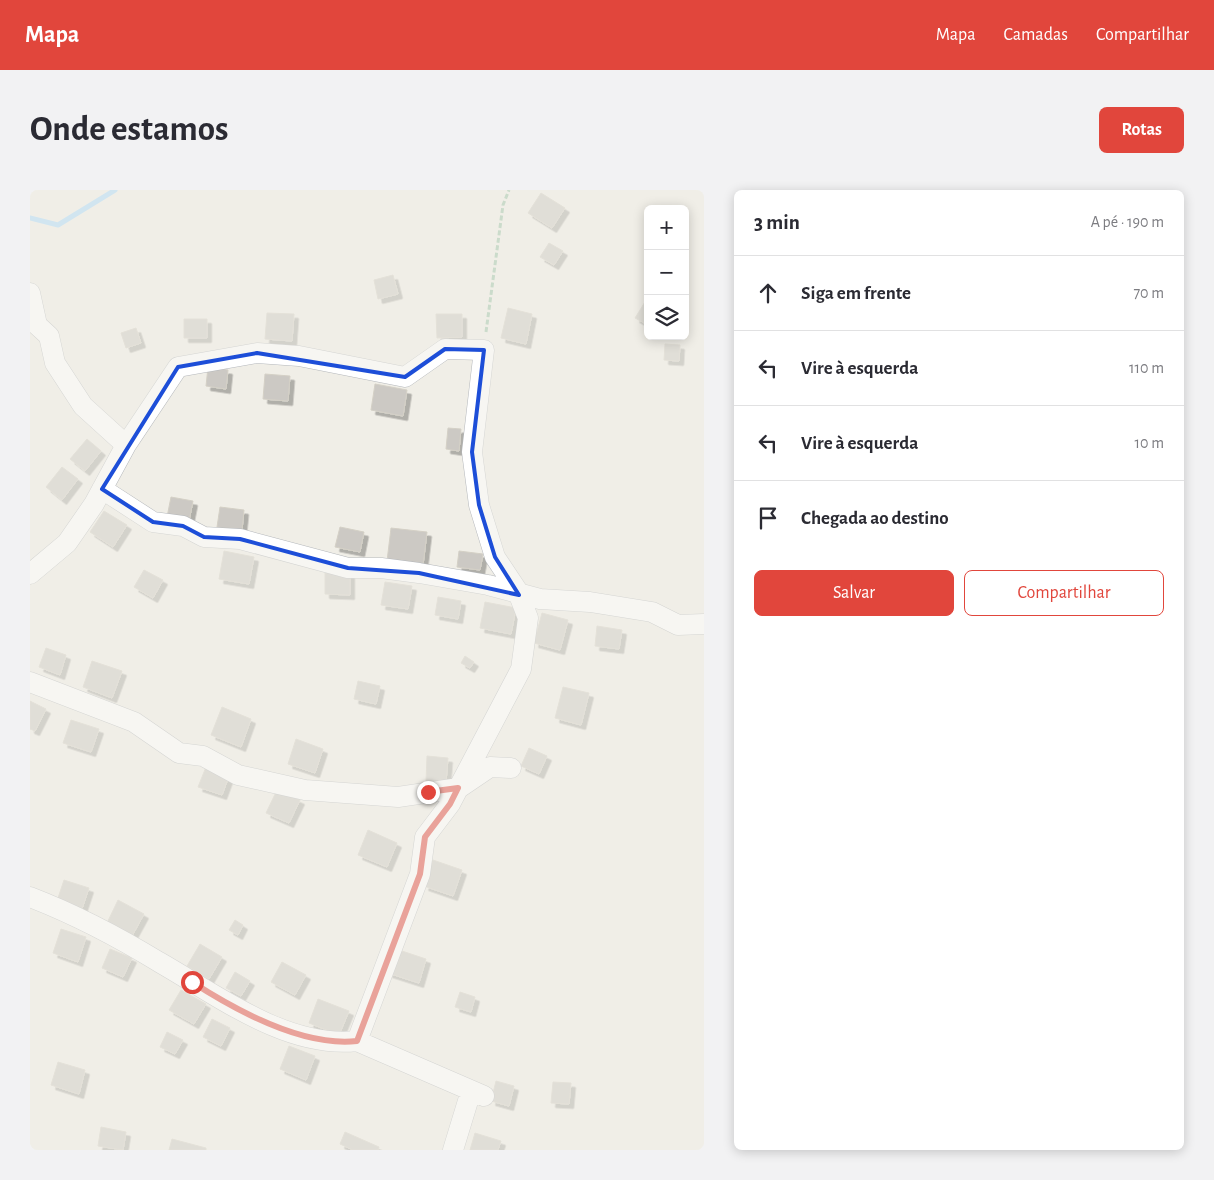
<!DOCTYPE html>
<html lang="pt">
<meta charset="utf-8">
<style>
body{margin:0;font-family:"Alegreya Sans",sans-serif;background:#f2f2f3;color:#2b2b33}
.controls{position:absolute;right:15px;top:15px;display:grid;overflow:hidden;border-radius:8px;box-shadow:0 2px 12px #0003}
.controls button{width:45px;height:45px;display:grid;place-items:center;padding:0;border:0;border-bottom:1px solid #e1e1e2;background:#fff;color:#2b2b33;font:25px sans-serif}
.stop{position:absolute;width:15px;height:15px;margin:-11px;border:4px solid #e1463c;border-radius:50%;background:#fff}
.stop.end{background:#e1463c;border-color:#fff;box-shadow:0 1px 5px #0008}
.list{margin:0;padding:0;list-style:none}
h2{display:flex;justify-content:space-between;align-items:center;height:65px;margin:0;padding:0 20px;font-size:21px}
h2 small{font-size:16px;font-weight:400;color:#7c7c81}
.list li{display:grid;grid-template-columns:32px 1fr auto;gap:15px;align-items:center;box-sizing:border-box;height:75px;padding:0 20px;border-top:1px solid #e1e1e2}
.list b{display:block;font-size:19px;white-space:nowrap}
.list em{font-size:16px;font-style:normal;color:#7c7c81}
.actions{display:flex;gap:10px;padding:15px 20px}
.actions a{flex:1;padding:11px 0;border:1px solid #e1463c;border-radius:8px;text-align:center;font-size:18px;color:#e1463c}
.actions .main{background:#e1463c;color:#fff}
.icon{flex:none;width:28px;height:28px;fill:none;stroke:currentColor;stroke-width:2;stroke-linecap:round;stroke-linejoin:round}
.map{position:relative;flex:none;width:674px;height:960px;overflow:hidden;border-radius:8px}
header{display:flex;align-items:center;gap:30px;box-sizing:border-box;height:70px;padding:0 25px;background:#e1463c;color:#fff}
header strong{font-size:24px}
nav{display:flex;gap:28px;margin-inline-start:auto;font-size:18px}
.intro{display:flex;align-items:center;justify-content:space-between;box-sizing:border-box;height:120px;padding:0 30px}
h1{margin:0;font-size:35px}
.button{padding:12px 22px;border-radius:8px;background:#e1463c;color:#fff;font-size:18px;font-weight:700}
main{display:flex;gap:30px;padding:0 30px}
aside{flex:1;background:#fff;border-radius:8px;box-shadow:0 2px 12px #0003}
.map>svg:first-child{display:block}
.lines{fill:none;stroke-linecap:round;stroke-linejoin:round}
.stream{stroke:#acdafb;stroke-width:5}
.building{fill:#ccc9c4;stroke:#d4d0c6;filter:url(#shadow)}
.minor-casing{stroke:#b4b7bb;stroke-width:21}
.path{stroke:#9dc4a8;stroke-width:3;stroke-dasharray:5 2.5;stroke-linecap:butt}
.minor{stroke:#fff;stroke-width:20}
.route{stroke:#e1463c;stroke-width:6}
.marked{fill:none;stroke:#1d4ed8;stroke-width:4;stroke-linejoin:round}
</style>
<header>
<strong>Mapa</strong>
<nav><a>Mapa</a><a>Camadas</a><a>Compartilhar</a></nav>
</header>
<div class="intro"><h1>Onde estamos</h1><a class="button">Rotas</a></div>
<main>
<div class="map">
<svg width="674" height="960" viewBox="0 0 674 960">
<defs>
<filter id="shadow"><feDropShadow dx="4.5" dy="4.5" stdDeviation="0" flood-color="#0004"/></filter>
</defs>
<rect width="100%" height="100%" fill="#f0eee7"/>
<g class="lines">
<!-- stream -->
<path class="stream" d="M0,28L28,35L85,0"/>
</g>
<!-- building -->
<path class="building" d="M511,3L535,18L522,38L498,23Z
M519,53L533,61L524,75L510,67Z
M363,85L368,104L348,109L344,90Z
M618,107V135L605,128Z
M478,118L502,124L496,154L471,148Z
M237,123L264,124L262,151L235,149Z
M406,124H432V147L407,148Z
M154,129H177V148H154Z
M106,138L111,153L96,158L91,143Z
M635,154L650,155L649,171L634,170Z
M178,177L198,180L196,199L176,196Z
M235,184L260,186L258,211L233,209Z
M345,194L377,200L373,226L341,220Z
M418,238L431,239L429,261L416,259Z
M57,249L71,261L55,281L40,269Z
M32,277L48,289L32,310L16,297Z
M141,307L163,311L159,331L137,327Z
M190,317L214,320L212,340L187,337Z
M74,321L97,335L83,357L60,342Z
M310,337L334,342L330,362L305,357Z
M361,338L397,342L393,375L357,371Z
M194,361L224,367L219,394L189,389Z
M429,361L453,364L450,380L427,377Z
M114,380L133,390L123,408L104,397Z
M295,383L320,384V405L295,404Z
M355,392L382,396L378,419L351,415Z
M408,407L431,411L428,429L405,425Z
M455,412L486,418L481,444L450,438Z
M512,423L538,430L530,460L504,453Z
M567,436L592,440L589,459L565,456Z
M16,458L36,465L30,485L9,477Z
M435,466L444,472L440,478L431,473Z
M62,471L92,481L82,508L53,497Z
M328,491L350,496L346,514L324,509Z
M533,497L559,503L551,535L525,528Z
M0,511L16,519L5,541L0,539Z
M192,517L221,529L211,557L181,545Z
M41,530L69,539L61,562L33,553Z
M266,549L293,559L285,583L258,574Z
M499,558L517,566L509,584L491,576Z
M397,566L418,568L416,592L396,591Z
M176,577L199,586L192,605L168,597Z
M247,600L270,610L259,633L236,623Z
M338,640L367,653L357,677L328,665Z
M403,670L432,680L423,706L394,696Z
M34,690L59,698L52,719L27,711Z
M88,710L114,724L102,746L77,733Z
M205,730L213,735L208,745L199,740Z
M31,739L56,747L48,772L23,763Z
M170,754L192,767L179,789L157,776Z
M80,759L102,768L93,787L72,778Z
M366,759L396,769L389,793L358,783Z
M252,772L276,785L265,805L241,792Z
M205,782L220,791L211,806L196,798Z
M151,800L176,814L164,834L139,820Z
M430,802L445,807L441,822L425,817Z
M288,809L319,821L309,845L279,833Z
M182,829L200,838L191,856L173,847Z
M137,842L153,850L145,864L130,857Z
M259,856L285,866L276,890L250,879Z
M28,872L55,880L49,904L21,895Z
M466,891L484,896L479,916L461,911Z
M523,892L541,893L539,914L521,913Z
M71,937L96,942L93,960L68,956Z
M315,942L349,957L348,960H323L310,954Z
M445,943L471,951L468,960H440Z
M142,949L176,958V960H139Z"/>
<g class="lines">
<defs>
<path id="minor" d="M0,103L7,135L19,146L25,173L53,216L96,255
M72,299L123,332L153,336L174,347L210,349L318,378H351L389,383L458,395L510,409L560,412L622,422L648,435L674,434
M0,384L37,353L64,314L96,255L148,177L227,163L269,166L375,187L415,159L454,160L442,262L449,315L465,367L487,400L498,428L491,479L420,614L395,647L390,684L327,851
M0,492L104,532L149,563L173,566L208,585L275,600L368,607L429,598L460,577L481,578
M0,707C44,724 88,747 129,772C187,805 257,859 327,851L454,906
M423,960L441,901"/>
</defs>
<!-- minor casing -->
<use href="#minor" class="minor-casing"/>
<!-- path -->
<path class="path" d="M456,142L473,15L479,0"/>
<!-- minor -->
<use href="#minor" class="minor"/>
</g>
<g class="lines">
<!-- route -->
<path class="route" d="M162,792C207,821 273,857 327,851L390,684L395,647L420,614L428,598L398,602"/>
</g>
<!-- marked area -->
<path d="M0 0H674V960H0ZM415,159L454,160L442,262L449,315L465,367L489,405L389,383L318,378L210,349L174,347L153,336L123,332L72,299L148,177L227,163L375,187Z" fill="#f0eee7" fill-opacity=".55" fill-rule="evenodd"/>
<path class="marked" d="M415,159L454,160L442,262L449,315L465,367L489,405L389,383L318,378L210,349L174,347L153,336L123,332L72,299L148,177L227,163L375,187Z"/>
</svg>
<div class="controls">
<button>+</button>
<button>−</button>
<button><svg class="icon" aria-label="layers" viewBox="0 0 24 24"><path d="M12 4l9 5-9 5-9-5zM3 14l9 5 9-5"/></svg></button>
</div>
<div class="stop" style="left:162px;top:792px"></div>
<div class="stop end" style="left:398px;top:602px"></div>
</div>
<aside>
<h2>3 min<small>A pé · 190 m</small></h2>
<ul class="list">
<li><svg class="icon" aria-label="ahead" viewBox="0 0 24 24"><path d="M12 20V5M6 11l6-6 6 6"/></svg><div><b>Siga em frente</b></div><em>70 m</em></li>
<li><svg class="icon" aria-label="left" viewBox="0 0 24 24"><path d="M17 20v-9H6M10 6l-5 5 5 5"/></svg><div><b>Vire à esquerda</b></div><em>110 m</em></li>
<li><svg class="icon" aria-label="left" viewBox="0 0 24 24"><path d="M17 20v-9H6M10 6l-5 5 5 5"/></svg><div><b>Vire à esquerda</b></div><em>10 m</em></li>
<li><svg class="icon" aria-label="arrive" viewBox="0 0 24 24"><path d="M6 21V4h12l-3 4 3 4H6"/></svg><div><b>Chegada ao destino</b></div></li>
</ul>
<div class="actions"><a class="main">Salvar</a><a>Compartilhar</a></div>
</aside>
</main>
